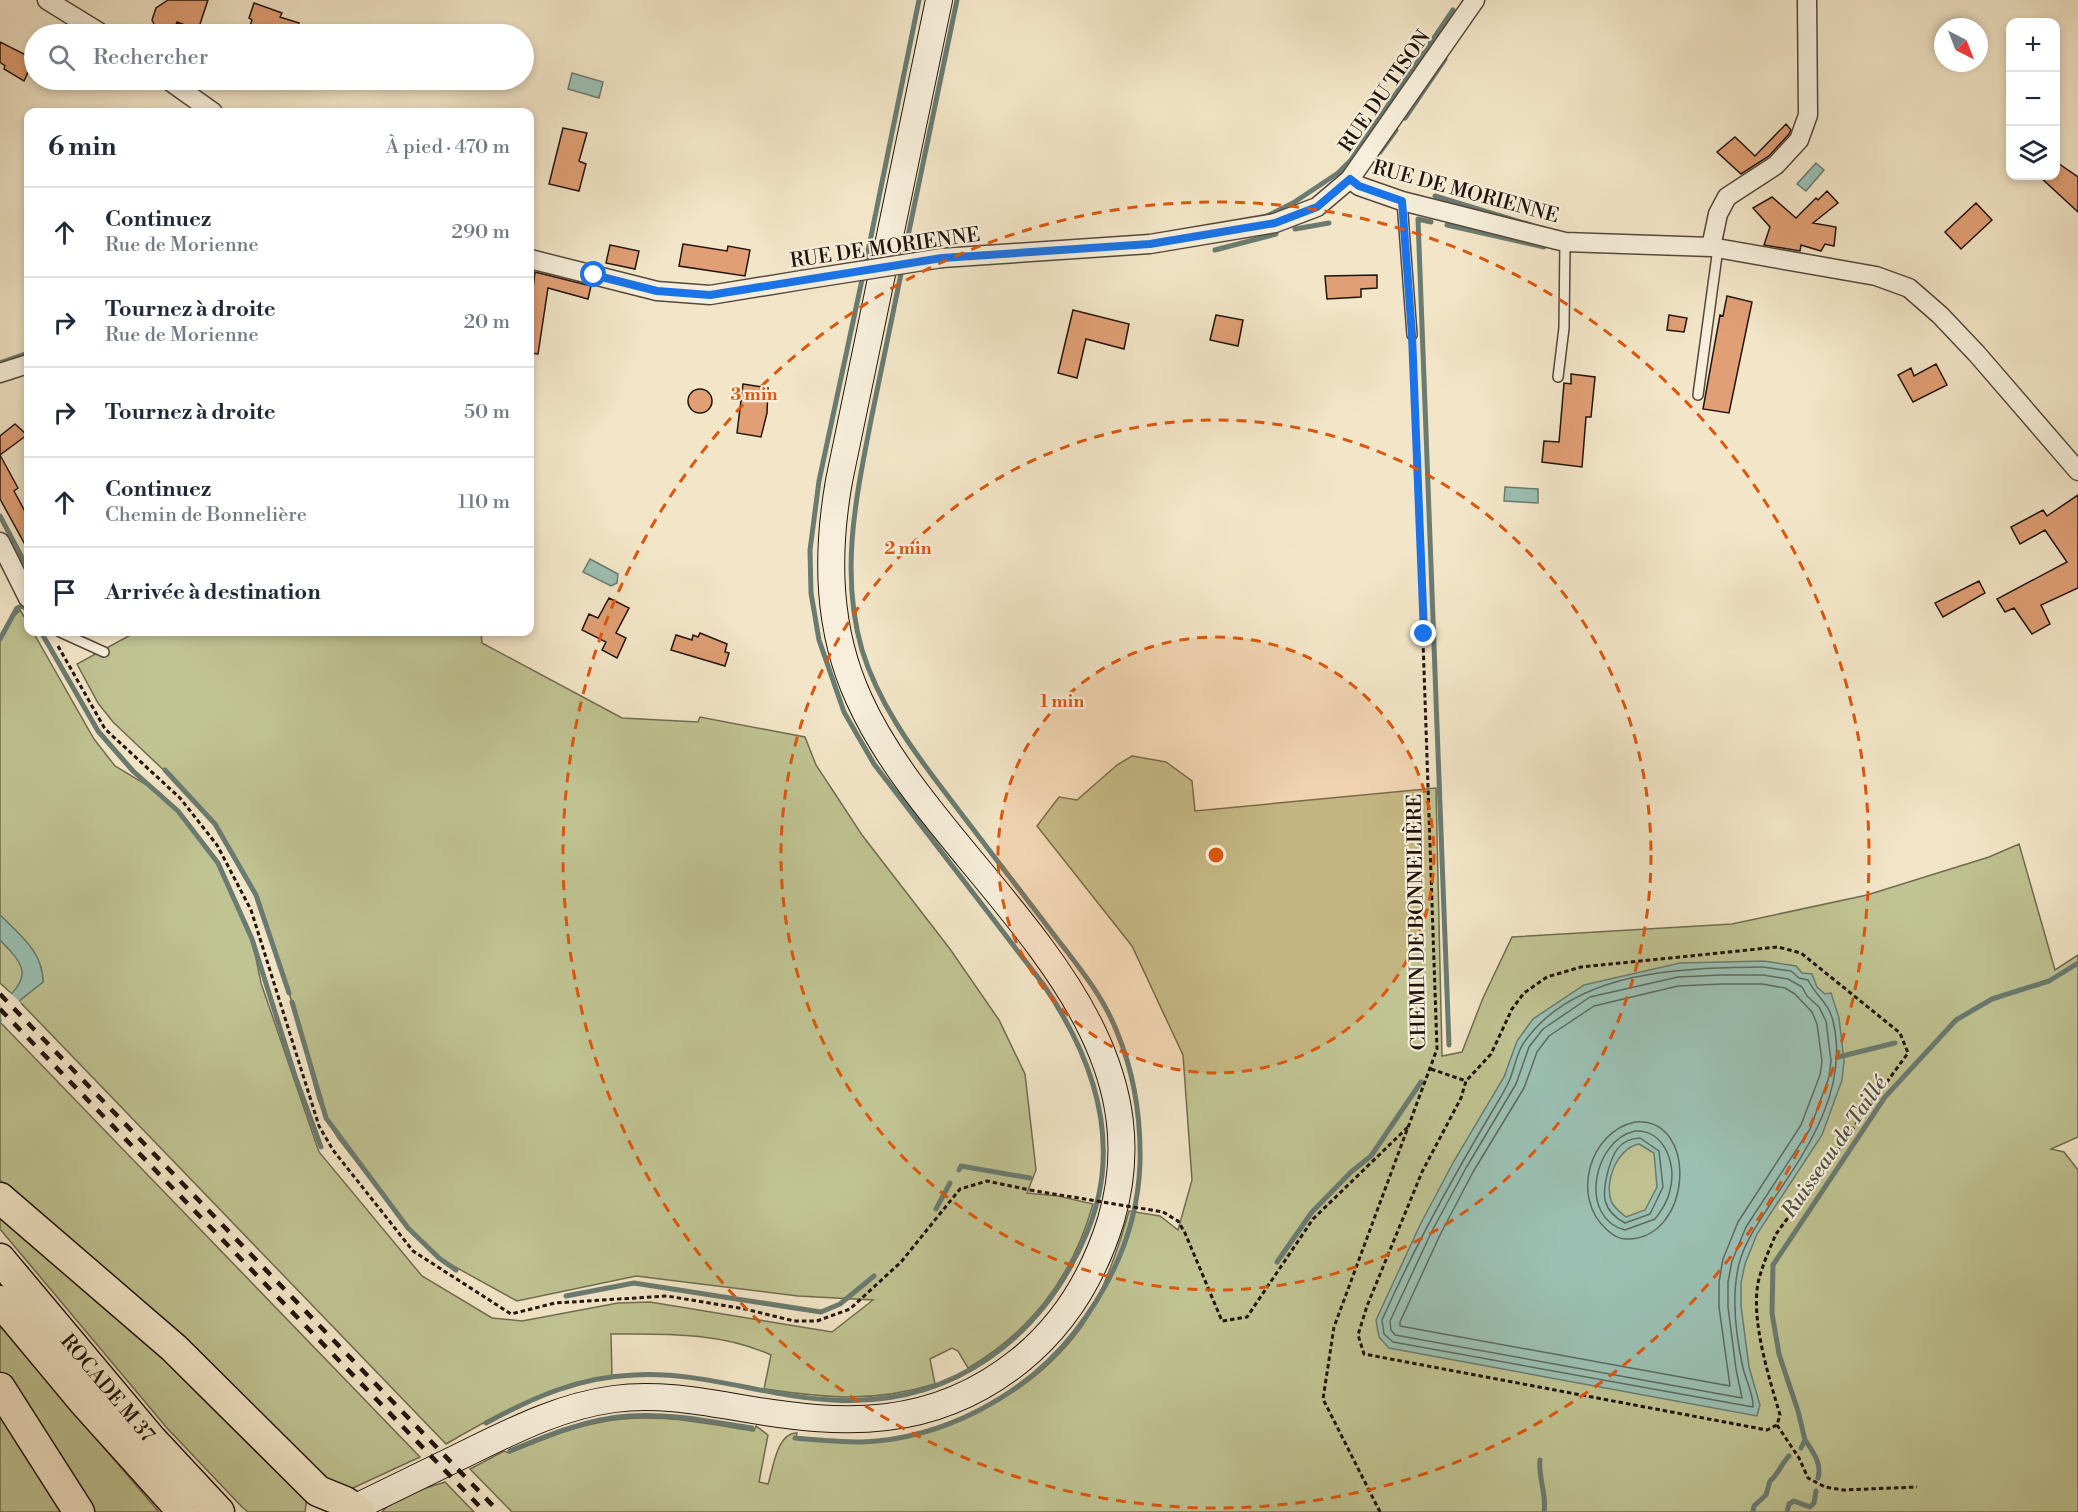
<!DOCTYPE html>
<html lang="fr">
<meta charset="utf-8">
<style>
body{margin:0;font-family:"Libre Bodoni",serif;background:#f2f2f3;color:#1f2937}
.controls{position:absolute;right:18px;top:18px;display:grid;overflow:hidden;border-radius:12px;box-shadow:0 3px 9px #0003}
.controls button{width:54px;height:54px;display:grid;place-items:center;padding:0;border:0;border-bottom:2px solid #e0e1e3;background:#fff;color:#1f2937;font:30px sans-serif}
.compass{position:absolute;left:1934px;top:18px;width:54px;height:54px;border-radius:50%;background:#fff;box-shadow:0 3px 9px #0003;rotate:138deg}
.stop{position:absolute;width:18px;height:18px;margin:-14px;border:4px solid #1a73e8;border-radius:50%;background:#fff}
.stop.end{background:#1a73e8;border-color:#fff;box-shadow:0 2px 6px #0008}
.list{margin:0;padding:0;list-style:none}
h2{display:flex;justify-content:space-between;align-items:center;height:78px;margin:0;padding:0 24px;font-size:26px}
h2 small{font-size:20px;font-weight:400;color:#747a83}
.list li{display:grid;grid-template-columns:39px 1fr auto;gap:18px;align-items:center;box-sizing:border-box;height:90px;padding:0 24px;border-top:2px solid #e0e1e3}
.list b{display:block;font-size:22px;white-space:nowrap}
.list p{margin:0;font-size:20px;white-space:nowrap;color:#747a83}
.list em{font-size:20px;font-style:normal;color:#747a83}
.icon{flex:none;width:33px;height:33px;fill:none;stroke:currentColor;stroke-width:2;stroke-linecap:round;stroke-linejoin:round}
.map{position:relative;flex:none;width:2078px;height:1512px;overflow:hidden}
.search{position:absolute;background:#fff;box-shadow:0 3px 9px #0003;left:24px;top:24px;width:510px;height:66px;display:flex;align-items:center;gap:15px;box-sizing:border-box;padding:0 21px;border-radius:33px;color:#747a83;font-size:22px}
.panel{position:absolute;background:#fff;box-shadow:0 3px 9px #0003;left:24px;top:108px;width:510px;height:528px;border-radius:12px}
.map>svg:first-child{display:block}
.green{fill:#c0c392;stroke:#706c50;stroke-width:1.5}
.water{fill:#9bc0b3;stroke:#6a7b71;stroke-width:1.5;fill-rule:evenodd}
.pier{fill:#f3e6c8}
.lines{fill:none;stroke-linecap:round;stroke-linejoin:round}
.shore{stroke:#5e6a60;stroke-width:1.5}
.stream{stroke:#6a7b71;stroke-width:5}
.building{fill:#e19f75;stroke:#21140d;stroke-width:1.5}
.service-casing{stroke:#56483c;stroke-width:12}
.minor-casing{stroke:#56483c;stroke-width:21}
.secondary-casing{stroke:#21140d;stroke-width:28}
.trunk-casing{stroke:#21140d;stroke-width:33}
.path{stroke:#21140d;stroke-width:3;stroke-dasharray:4.5 3;stroke-linecap:butt}
.service{stroke:#f7efdb;stroke-width:9}
.minor{stroke:#f7efdb;stroke-width:18}
.secondary{stroke:#f7efdb;stroke-width:26}
.trunk{stroke:#f3e6c8;stroke-width:30}
.rail{stroke:#21140d;stroke-width:4.5;stroke-dasharray:10 10;stroke-linecap:butt}
.minor-bridge-casing{stroke:#56483c;stroke-width:21;stroke-linecap:butt}
.path-bridge{stroke:#21140d;stroke-width:3;stroke-dasharray:4.5 3;stroke-linecap:butt}
.minor-bridge{stroke:#f7efdb;stroke-width:18}
.route{stroke:#1a73e8;stroke-width:8}
.ring{fill:none;stroke:#de560c;stroke-width:3;stroke-dasharray:10 8}
.labels{text-anchor:middle;stroke-width:4.5;stroke-linejoin:round;paint-order:stroke}
.street-label{font-size:20px;fill:#21140d;stroke:#f7efdb}
.water-label{font-size:21px;font-style:italic;fill:#4c5047;stroke:#f7efdb}
.centre{fill:#de560c;stroke:#f7efdb;stroke-width:3}
.ring-label{font-size:18px;text-anchor:middle;font-weight:bold;fill:#de560c;stroke:#f7efdb;stroke-width:4.5;stroke-linejoin:round;paint-order:stroke}
</style>
<div class="map">
<svg width="2078" height="1512" viewBox="0 0 2078 1512">
<rect width="100%" height="100%" fill="#f3e6c8"/>
<filter id="stains"><feTurbulence type="fractalNoise" baseFrequency=".00333" numOctaves="4"/><feColorMatrix values="0 0 0 0 .2 0 0 0 0 .09 0 0 0 0 .02 0 0 0 .5 -.17"/></filter>
<radialGradient id="worn" r=".72"><stop offset=".6" stop-color="#630" stop-opacity="0"/><stop offset="1" stop-color="#630" stop-opacity=".3"/></radialGradient>
<!-- green -->
<path class="green" d="M20,610L28,623V632H33L94,739L115,766L160,793L178,811L218,863L252,939L261,983L319,1152L422,1276L492,1318L522,1321L618,1303L650,1302L832,1332L873,1300L798,1296L636,1276L517,1301L439,1258L408,1228L338,1138L326,1118L318,1099L292,1002L256,895L215,824L192,797L113,722L98,703L77,664L136,632H481L482,643L622,718L698,722L700,717L805,737L816,765L862,835L950,949L999,1020L1025,1074L1036,1170L1027,1193L1058,1196L1093,1204C1073,1275 1032,1331 968,1368L958,1351L952,1348L930,1359L935,1384C871,1403 828,1398 764,1389L771,1355C721,1332 666,1334 611,1334L612,1377C550,1386 499,1413 446,1444L19,1001L43,982C43,952 19,935 0,915V641L8,623Z
M1132,756L1166,762L1192,781L1195,811L1436,788L1442,1056L1462,1052L1483,998L1512,937L1732,924L1867,895L1989,857L2019,844L2055,970L2078,955V1137L2051,1149L2064,1152L2078,1170V1512H512L470,1469L504,1451L509,1453C538,1442 566,1429 597,1423C650,1411 702,1423 754,1431L756,1426L768,1435L759,1482L768,1484C773,1469 777,1432 797,1433L796,1438C818,1440 841,1443 864,1442C947,1437 1030,1396 1080,1329C1100,1302 1120,1244 1129,1211L1160,1216L1178,1230L1192,1180L1183,1055L1132,946L1037,826L1059,797L1077,800L1117,765Z
M0,940C19,959 34,970 12,994L0,983Z
M0,1022L420,1457L353,1488L331,1487L0,1180Z
M0,1206L125,1315L307,1498L305,1512H248L242,1507L167,1428L0,1229Z
M0,1326L159,1512H86L0,1375Z
M0,1408L66,1512H0Z
M445,1482L474,1512H382C396,1495 424,1489 445,1482Z"/>
<!-- water -->
<path class="water" d="M572,73L603,82L599,98L568,89Z
M1816,163L1824,170L1806,191L1797,184Z
M1505,487L1538,489V503L1504,501Z
M590,559L618,574L617,583L611,586L583,572Z
M0,915C20,935 43,952 43,982L19,1001L0,1022V1006C29,977 30,970 0,940Z
M1764,961L1796,966L1802,973L1812,974L1817,987L1825,994L1831,993L1839,1018L1844,1061L1842,1080L1822,1135L1757,1234L1745,1264L1741,1283V1306L1749,1367L1760,1405L1757,1416L1389,1348L1379,1337L1376,1320L1420,1225L1454,1161L1504,1077L1517,1041L1533,1019L1584,985L1680,963ZM1639,1144L1654,1153L1657,1187L1645,1210L1626,1217C1621,1213 1615,1208 1612,1203C1603,1183 1617,1148 1639,1144Z"/>
<!-- pier -->
<path class="pier" d="M9,992L21,1003L2,1024L0,1002Z"/>
<g class="lines">
<!-- shore -->
<path class="shore" d="M1763,967L1791,971L1799,978L1808,980C1816,996 1829,1003 1833,1021C1849,1088 1809,1147 1773,1200C1760,1221 1745,1240 1739,1264C1731,1296 1736,1336 1743,1368C1746,1381 1754,1395 1753,1407L1393,1342L1384,1334L1382,1320C1414,1248 1450,1182 1490,1115C1497,1103 1505,1091 1510,1079C1515,1066 1517,1051 1525,1041C1577,969 1683,968 1763,967Z
M1721,975H1763L1788,979L1802,987L1807,996L1819,1007L1826,1021L1831,1061L1829,1077L1810,1129L1746,1227L1732,1261L1728,1282V1307L1736,1369L1742,1398L1395,1335L1391,1330L1390,1321L1432,1231L1466,1168L1516,1084L1529,1047L1543,1029L1590,997L1678,977Z
M1722,984H1762L1785,988L1795,994L1812,1012L1817,1024L1822,1061L1820,1075L1801,1125L1738,1222L1723,1259L1719,1282V1307L1730,1386L1400,1326V1322L1440,1235L1473,1172L1524,1088L1537,1052L1549,1036L1594,1006L1678,986Z
M1635,1122C1700,1117 1692,1241 1626,1239C1617,1239 1612,1234 1606,1229C1571,1197 1589,1132 1635,1122Z
M1635,1131C1665,1129 1677,1166 1670,1190C1668,1200 1661,1212 1655,1219L1625,1230C1578,1218 1593,1140 1635,1131Z
M1640,1138L1659,1151L1663,1187L1650,1214L1625,1223C1601,1210 1602,1194 1608,1171C1613,1153 1619,1139 1640,1138Z"/>
<!-- stream -->
<path class="stream" d="M1405,118L1445,59
M1380,152L1396,130
M1339,175L1338,173L1351,160L1453,10
M1435,196L1531,225
M1265,217L1293,203L1338,173
M1431,222L1418,219L1449,1045
M1447,225L1544,247
M1295,229L1329,223
M1215,250L1276,234
M903,260L957,0
M865,266L919,0
M0,363L28,353
M0,516L28,569
M41,632L98,731L133,771L178,811L218,863L252,939L295,1076L321,1147
M0,639L17,608L22,606L28,610
M165,770L215,824L256,895L289,993
M292,1002L326,1118L408,1228L439,1258L456,1270
M1838,1057L1895,1043
M959,1170L961,1166L1030,1178
M936,1209L950,1183
M1277,1262L1312,1212L1351,1172L1371,1156L1421,1082
M566,1296L634,1283L821,1312L840,1304L874,1276
M486,1423C534,1397 579,1377 634,1375C703,1371 766,1397 833,1400C952,1407 1044,1338 1088,1230C1123,1143 1093,1057 1043,984L874,764L844,712L819,640L811,593L810,550L819,481L863,275
M795,1438C817,1440 840,1442 862,1442C943,1439 1024,1396 1074,1333C1113,1283 1138,1227 1140,1163C1141,1118 1134,1073 1117,1032C1102,993 1073,960 1048,927C1013,881 978,836 944,791C911,748 878,702 862,650C839,571 857,493 872,415C882,366 892,317 902,269
M1805,1440C1813,1452 1822,1463 1818,1478
M1801,1448L1805,1440L1798,1411L1779,1354L1772,1313L1773,1265L1885,1097L1956,1020L1992,999L2049,981L2078,963
M510,1451C548,1435 587,1419 629,1416C670,1413 712,1422 752,1428
M1540,1460C1538,1478 1547,1494 1544,1512
M1753,1512L1754,1506L1766,1495L1770,1481C1778,1475 1781,1464 1789,1456
M1787,1512L1789,1504L1794,1501L1810,1507L1814,1503L1816,1491"/>
</g>
<!-- building -->
<path class="building" d="M168,0H208L198,30L177,22L173,32L155,26L152,20L156,8Z
M254,3L282,13L280,17L299,23L295,34H266L249,28L252,20L249,18Z
M0,42L34,59L24,81L4,69L5,66L0,62Z
M1786,124L1791,130L1789,134L1769,156L1741,174L1717,152L1735,137L1755,156Z
M563,128L587,133L579,161L586,164L579,191L549,184Z
M2055,161L2078,177V212L2039,176H2055Z
M1827,191L1838,203L1813,223L1836,227L1834,246L1825,244L1821,251L1801,245L1800,251L1764,245L1770,227L1753,208L1772,197L1796,218L1816,198L1818,200Z
M1976,203L1992,220L1961,249L1945,232Z
M683,244L727,251L728,246L750,250L745,276L679,266Z
M610,245L639,251L635,269L606,263Z
M535,272L591,286L588,299L548,288L538,354L530,353V314Z
M1377,275V288L1361,289V297L1327,299L1325,276Z
M1727,296L1752,302L1729,413L1703,409L1720,315L1723,316Z
M1073,310L1129,324L1124,349L1086,339L1077,378L1058,373Z
M1216,315L1243,320L1238,346L1210,340Z
M1669,315L1687,318L1684,332L1667,330Z
M1936,364L1947,385L1913,402L1898,375L1911,368L1914,376Z
M1571,374L1595,377L1591,417H1586L1582,467L1542,462L1544,441L1559,442L1564,383L1571,384Z
M743,384L768,388L767,413L761,437L737,433Z
M688 401a12 12 0 1 1 24 0a12 12 0 1 1-24 0Z
M15,424L27,435L0,455L18,488L14,491L28,517V550L0,499V436Z
M2078,495V588L2041,605L2050,624L2032,634L2014,608L2005,612L1997,599L2067,562L2045,530L2020,544L2011,527L2043,510L2047,516Z
M1979,581L1985,593L1943,617L1935,603Z
M609,598L629,608L616,633L626,638L617,658L602,650L606,642L582,630L589,614L598,618Z
M700,633L727,644L725,652L729,653L725,666L671,650L676,635L692,640L693,635L698,637Z"/>
<g class="lines">
<defs>
<path id="service" d="M1402,201L1412,335
M1558,377L1564,328L1565,242
M1698,395L1718,248
M60,632L104,652"/>
<path id="minor" d="M47,0L102,34
M168,80L213,112
M1350,179L1359,186L1402,201L1565,242L1711,247L1876,276L1909,288L1940,315L1977,354L2078,471
M1711,247L1718,214L1727,197L1776,165L1799,140L1808,115L1807,0
M942,258L1150,244L1275,223L1317,207L1350,179L1475,0
M530,259L657,291L710,295L802,280
M0,373L28,364
M0,542L28,598"/>
<path id="secondary" d="M346,1512C387,1492 428,1472 469,1452C516,1429 562,1406 614,1399C656,1393 699,1401 741,1408C843,1426 933,1430 1019,1361C1064,1325 1094,1275 1111,1220C1174,1006 936,870 859,699C827,629 826,555 839,481L939,0"/>
<g id="trunk">
<path d="M0,1198L174,1348L318,1491L345,1502L360,1512"/>
<path id="s1" d="M0,1259L151,1439L219,1512"/>
<path d="M0,1301L84,1402L183,1512"/>
<path d="M0,1388L79,1512"/>
</g>
</defs>
<!-- service casing -->
<use href="#service" class="service-casing"/>
<!-- minor casing -->
<use href="#minor" class="minor-casing"/>
<!-- secondary casing -->
<use href="#secondary" class="secondary-casing"/>
<!-- trunk casing -->
<use href="#trunk" class="trunk-casing"/>
<!-- path -->
<path class="path" d="M58,646L105,729L180,798L217,845L251,910L319,1126L333,1150L413,1251L511,1314L555,1303L667,1296L745,1309L794,1321H817L850,1309L901,1262L960,1189L987,1181L1030,1190
M1431,1069L1466,1081L1461,1098L1422,1172L1367,1306L1358,1335L1364,1354L1767,1430L1777,1425L1780,1415C1769,1377 1751,1322 1758,1283C1762,1266 1769,1250 1776,1234L1908,1053L1900,1033L1801,953L1778,947L1581,967L1547,977L1524,993L1512,1009L1491,1054L1466,1081
M1163,1212L1178,1221L1185,1233L1222,1321L1247,1317L1313,1219L1410,1125
M1777,1425L1799,1458L1808,1478L1825,1487L1843,1490L1917,1487
M1380,1512L1323,1399L1334,1327L1437,1049L1413,349"/>
<!-- service -->
<use href="#service" class="service"/>
<!-- minor -->
<use href="#minor" class="minor"/>
<!-- secondary -->
<use href="#secondary" class="secondary"/>
<!-- trunk -->
<use href="#trunk" class="trunk"/>
<!-- rail -->
<path class="rail" d="M0,994L499,1512
M0,1009L485,1512"/>
<defs>
<path id="minor-bridge" d="M802,280L942,258"/>
</defs>
<!-- minor-bridge casing -->
<use href="#minor-bridge" class="minor-bridge-casing"/>
<!-- path-bridge -->
<path class="path-bridge" d="M1030,1190L1163,1212"/>
<!-- minor-bridge -->
<use href="#minor-bridge" class="minor-bridge"/>
</g>
<g class="lines">
<!-- route -->
<path class="route" d="M594,275L657,291L710,295L942,258L1150,244L1275,223L1317,207L1350,179L1359,186L1402,201L1412,335L1424,634"/>
</g>
<!-- distance rings -->
<circle cx="1216" cy="855" r="218" fill="#de560c" fill-opacity=".12"/>
<g class="ring">
<circle cx="1216" cy="855" r="218"/>
<circle cx="1216" cy="855" r="435"/>
<circle cx="1216" cy="855" r="653"/>
</g>
<g class="labels">
<!-- street labels -->
<g class="street-label">
<text transform="translate(1384 91) rotate(-55)" y="7">RUE DU TISON</text>
<text transform="translate(1466 191) rotate(15)" y="7">RUE DE MORIENNE</text>
<text transform="translate(885 247) rotate(-8)" y="7">RUE DE MORIENNE</text>
<text transform="translate(1416 922) rotate(-91)" y="7">CHEMIN DE BONNELIÈRE</text>
<text dy="7" stroke="none"><textPath href="#s1" startOffset="168">ROCADE M 37</textPath></text>
</g>
<!-- water labels -->
<g class="water-label">
<text transform="translate(1834 1147) rotate(-55)" y="7">Ruisseau de Taillé</text>
</g>
</g>
<circle cx="1216" cy="855" r="9" class="centre"/>
<g class="ring-label">
<text x="754" y="400">3 min</text>
<text x="908" y="554">2 min</text>
<text x="1062" y="707">1 min</text>
</g>
<rect width="100%" height="100%" filter="url(#stains)"/>
<rect width="100%" height="100%" fill="url(#worn)"/>
</svg>
<div class="controls">
<button>+</button>
<button>−</button>
<button><svg class="icon" aria-label="layers" viewBox="0 0 24 24"><path d="M12 4l9 5-9 5-9-5zM3 14l9 5 9-5"/></svg></button>
</div>
<svg class="compass" viewBox="-18 -18 36 36"><path d="M0-13l5 13h-10z" fill="#e53935"/><path d="M0 13l5-13h-10z" fill="#747a83"/></svg>
<div class="stop" style="left:594px;top:275px"></div>
<div class="stop end" style="left:1424px;top:634px"></div>
<div class="search"><svg class="icon" aria-label="search" viewBox="0 0 24 24"><circle cx="10" cy="10" r="6"/><path d="M15 15l6 6"/></svg>Rechercher</div>
<section class="panel">
<h2>6 min<small>À pied · 470 m</small></h2>
<ul class="list">
<li><svg class="icon" aria-label="ahead" viewBox="0 0 24 24"><path d="M12 20V5M6 11l6-6 6 6"/></svg><div><b>Continuez</b><p>Rue de Morienne</p></div><em>290 m</em></li>
<li><svg class="icon" aria-label="right" viewBox="0 0 24 24"><path d="M7 20v-9h11M14 6l5 5-5 5"/></svg><div><b>Tournez à droite</b><p>Rue de Morienne</p></div><em>20 m</em></li>
<li><svg class="icon" aria-label="right" viewBox="0 0 24 24"><path d="M7 20v-9h11M14 6l5 5-5 5"/></svg><div><b>Tournez à droite</b></div><em>50 m</em></li>
<li><svg class="icon" aria-label="ahead" viewBox="0 0 24 24"><path d="M12 20V5M6 11l6-6 6 6"/></svg><div><b>Continuez</b><p>Chemin de Bonnelière</p></div><em>110 m</em></li>
<li><svg class="icon" aria-label="arrive" viewBox="0 0 24 24"><path d="M6 21V4h12l-3 4 3 4H6"/></svg><div><b>Arrivée à destination</b></div></li>
</ul>
</section>
</div>
